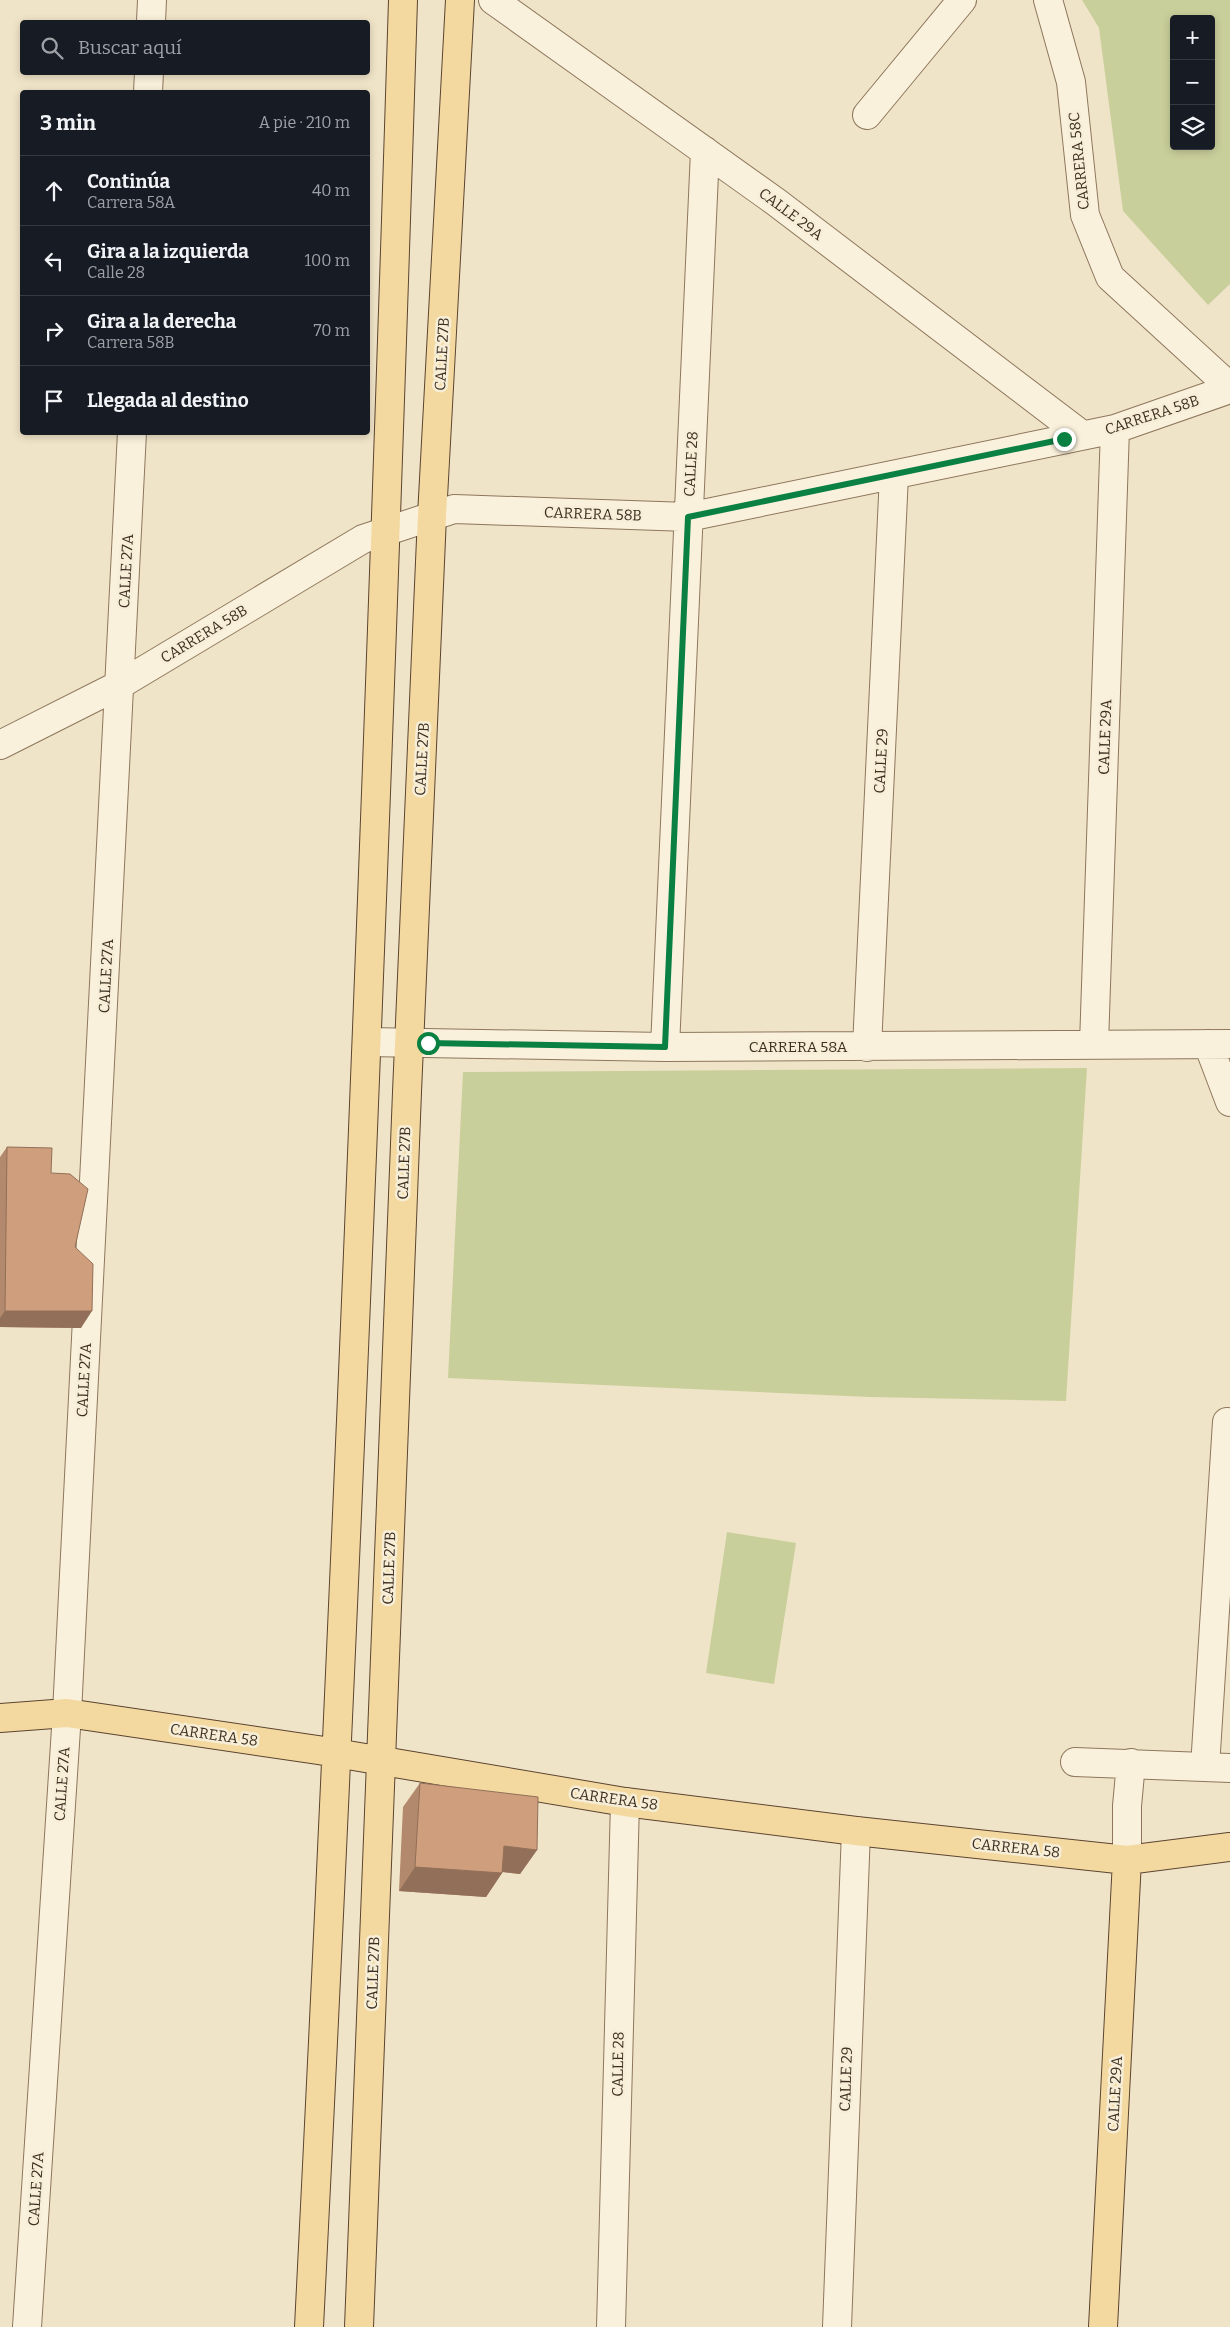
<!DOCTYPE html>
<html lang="es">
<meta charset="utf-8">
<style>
body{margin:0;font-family:Bitter,serif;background:#20242c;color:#f1f3f6}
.controls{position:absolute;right:15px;top:15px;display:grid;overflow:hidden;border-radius:5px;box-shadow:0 2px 8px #0003}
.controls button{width:45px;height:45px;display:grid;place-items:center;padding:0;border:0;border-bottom:1px solid #363941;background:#171b24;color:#f1f3f6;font:25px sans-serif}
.stop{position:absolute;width:15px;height:15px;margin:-11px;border:4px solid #0b8043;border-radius:50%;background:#fff}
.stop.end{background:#0b8043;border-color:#fff;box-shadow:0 1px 5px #0008}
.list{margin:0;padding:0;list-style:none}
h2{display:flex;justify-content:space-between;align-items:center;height:65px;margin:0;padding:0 20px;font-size:21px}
h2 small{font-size:16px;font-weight:400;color:#9ea1a6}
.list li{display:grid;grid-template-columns:32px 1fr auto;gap:15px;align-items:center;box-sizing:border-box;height:70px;padding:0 20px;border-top:1px solid #363941}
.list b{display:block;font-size:19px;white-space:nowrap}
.list p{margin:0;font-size:16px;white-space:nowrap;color:#9ea1a6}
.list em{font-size:16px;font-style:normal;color:#9ea1a6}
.icon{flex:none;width:28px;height:28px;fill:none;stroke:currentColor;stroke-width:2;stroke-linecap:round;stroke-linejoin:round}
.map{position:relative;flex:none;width:1230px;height:2327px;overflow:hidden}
.search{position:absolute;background:#171b24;box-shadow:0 2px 8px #0003;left:20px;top:20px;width:350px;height:55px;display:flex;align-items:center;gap:12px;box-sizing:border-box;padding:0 18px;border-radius:5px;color:#9ea1a6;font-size:19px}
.panel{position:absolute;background:#171b24;box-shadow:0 2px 8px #0003;left:20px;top:90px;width:350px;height:345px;border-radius:5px}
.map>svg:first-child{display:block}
.green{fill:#c9cf9b;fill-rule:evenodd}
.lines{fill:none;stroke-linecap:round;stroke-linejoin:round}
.minor-casing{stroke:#8d765c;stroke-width:30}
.major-casing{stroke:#5b4430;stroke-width:30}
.minor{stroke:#faf1dc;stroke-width:28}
.major{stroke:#f3d9a0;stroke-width:28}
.wall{fill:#b2896c}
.shaded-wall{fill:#916f58}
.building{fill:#cf9f7d;stroke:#916f58}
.route{stroke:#0b8043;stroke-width:6}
.labels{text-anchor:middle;stroke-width:5;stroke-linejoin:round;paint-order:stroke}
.street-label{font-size:15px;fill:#3d2e20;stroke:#f7eed8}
</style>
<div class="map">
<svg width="1230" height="2327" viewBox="0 0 1230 2327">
<rect width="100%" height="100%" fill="#f0e4c8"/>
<!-- green -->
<path class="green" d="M1082,0H1230V284L1208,305L1123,211L1099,28ZM1174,19H1211V146H1174Z
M1087,1068L1066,1401L870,1397L448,1378L463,1072Z
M727,1532L796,1543L774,1684L706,1673Z"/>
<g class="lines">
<defs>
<path id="minor" d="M493,0L776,202L1082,435
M1048,0L1071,82L1085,215L1110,277L1230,387
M151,22L152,0
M148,92L149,72
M867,115L962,0
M0,745L121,684L363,539L454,509L688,517L1115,429L1230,389
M367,1042L665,1047L1230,1044
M1094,1044L1115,429
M1208,1044L1230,1102
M665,1047L705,151
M867,1047L894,475
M1075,1762L1230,1768
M1205,1767L1227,1422
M1127,1860V1806L1131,1763
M27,2327L67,1713L132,432
M611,2327L625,1802
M837,2327L856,1831"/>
<path id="major" d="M0,1718L67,1713L318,1750L625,1802L856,1831L1127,1860L1230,1847
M309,2327C348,1552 379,776 403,0
M359,2327L407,1092L432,516L460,0
M1103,2327L1127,1860"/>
</defs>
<!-- minor casing -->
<use href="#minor" class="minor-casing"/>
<!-- major casing -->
<use href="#major" class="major-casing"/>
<!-- minor -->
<use href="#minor" class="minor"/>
<!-- major -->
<use href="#major" class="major"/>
</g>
<!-- wall -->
<path class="wall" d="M7,1147L51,1173L75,1247L81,1328L0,1327V1157Z
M420,1783L537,1850L520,1874L502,1872V1873L486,1897L399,1891L403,1807Z"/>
<!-- shaded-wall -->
<path class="shaded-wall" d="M5,1311H92L81,1328L0,1327V1318Z
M504,1846L537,1850L520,1874L487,1870Z
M415,1867L502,1873L486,1897L399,1891Z"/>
<!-- building -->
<path class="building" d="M7,1147L52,1148L51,1173L70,1174L88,1189L75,1247L93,1264L92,1311H5Z
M420,1783L538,1797L537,1850L504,1846L502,1873L415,1867Z"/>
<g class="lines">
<!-- route -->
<path class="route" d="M428,1043L665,1047L688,517L1064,439"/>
</g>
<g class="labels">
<!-- street labels -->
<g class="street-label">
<text transform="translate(1079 161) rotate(-96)" y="5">CARRERA 58C</text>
<text transform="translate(791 214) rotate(37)" y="5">CALLE 29A</text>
<text transform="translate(442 354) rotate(-87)" y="5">CALLE 27B</text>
<text transform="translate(1152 415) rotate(-18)" y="5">CARRERA 58B</text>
<text transform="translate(691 464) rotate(-87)" y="5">CALLE 28</text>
<text transform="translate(593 514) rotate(2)" y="5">CARRERA 58B</text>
<text transform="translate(126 571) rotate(-87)" y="5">CALLE 27A</text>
<text transform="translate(204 634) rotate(-31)" y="5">CARRERA 58B</text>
<text transform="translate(1105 737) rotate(-88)" y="5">CALLE 29A</text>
<text transform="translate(422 759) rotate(-87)" y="5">CALLE 27B</text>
<text transform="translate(881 761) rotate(-87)" y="5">CALLE 29</text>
<text transform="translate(106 976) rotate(-87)" y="5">CALLE 27A</text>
<text x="798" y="1052">CARRERA 58A</text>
<text transform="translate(404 1163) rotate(-88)" y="5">CALLE 27B</text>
<text transform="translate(84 1380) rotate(-87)" y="5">CALLE 27A</text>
<text transform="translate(389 1568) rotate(-88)" y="5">CALLE 27B</text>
<text transform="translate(214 1735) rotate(8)" y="5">CARRERA 58</text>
<text transform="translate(62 1784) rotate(-86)" y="5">CALLE 27A</text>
<text transform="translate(614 1799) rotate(8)" y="5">CARRERA 58</text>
<text transform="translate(1016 1848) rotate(6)" y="5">CARRERA 58</text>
<text transform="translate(373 1973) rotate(-88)" y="5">CALLE 27B</text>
<text transform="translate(618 2064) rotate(-89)" y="5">CALLE 28</text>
<text transform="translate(846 2079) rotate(-88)" y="5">CALLE 29</text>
<text transform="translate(1115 2094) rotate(-87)" y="5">CALLE 29A</text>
<text transform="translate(36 2189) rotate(-86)" y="5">CALLE 27A</text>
</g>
</g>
</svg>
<div class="controls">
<button>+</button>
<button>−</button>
<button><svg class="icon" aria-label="layers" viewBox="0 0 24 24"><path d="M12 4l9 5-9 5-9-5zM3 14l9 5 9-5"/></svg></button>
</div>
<div class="stop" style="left:428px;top:1043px"></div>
<div class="stop end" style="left:1064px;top:439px"></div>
<div class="search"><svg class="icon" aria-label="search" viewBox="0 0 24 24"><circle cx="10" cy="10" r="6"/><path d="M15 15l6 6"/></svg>Buscar aquí</div>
<section class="panel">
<h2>3 min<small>A pie · 210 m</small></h2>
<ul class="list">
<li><svg class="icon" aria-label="ahead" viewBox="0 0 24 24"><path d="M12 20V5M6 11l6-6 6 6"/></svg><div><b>Continúa</b><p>Carrera 58A</p></div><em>40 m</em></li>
<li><svg class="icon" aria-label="left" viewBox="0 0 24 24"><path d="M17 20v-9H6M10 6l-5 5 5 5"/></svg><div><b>Gira a la izquierda</b><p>Calle 28</p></div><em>100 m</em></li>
<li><svg class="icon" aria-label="right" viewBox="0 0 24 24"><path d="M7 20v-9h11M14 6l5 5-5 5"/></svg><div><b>Gira a la derecha</b><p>Carrera 58B</p></div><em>70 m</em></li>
<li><svg class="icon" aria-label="arrive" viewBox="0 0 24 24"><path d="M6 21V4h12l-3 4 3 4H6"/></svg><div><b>Llegada al destino</b></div></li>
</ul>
</section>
</div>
